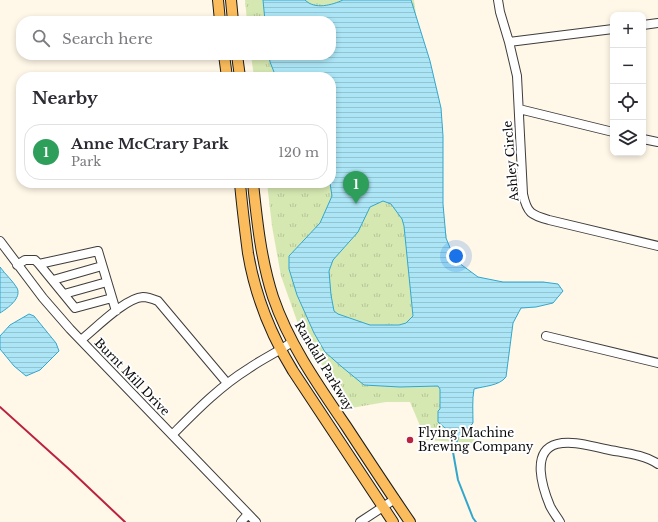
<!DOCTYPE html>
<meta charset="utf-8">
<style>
body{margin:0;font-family:"Libre Baskerville",serif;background:#f7f7f7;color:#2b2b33}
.controls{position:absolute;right:12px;top:12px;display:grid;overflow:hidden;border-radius:8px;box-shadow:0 2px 6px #0003}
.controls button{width:36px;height:36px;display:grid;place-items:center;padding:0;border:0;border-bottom:1px solid #e1e1e2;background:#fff;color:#2b2b33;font:20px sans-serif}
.you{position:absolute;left:456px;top:256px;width:14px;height:14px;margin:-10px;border:3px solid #fff;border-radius:50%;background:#1a73e8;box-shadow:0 0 0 6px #1a73e833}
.badge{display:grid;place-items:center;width:26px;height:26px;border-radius:50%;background:#ba2240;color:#fff;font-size:13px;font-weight:700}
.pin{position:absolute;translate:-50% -33px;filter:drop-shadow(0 1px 2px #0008)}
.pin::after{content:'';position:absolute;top:21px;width:14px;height:12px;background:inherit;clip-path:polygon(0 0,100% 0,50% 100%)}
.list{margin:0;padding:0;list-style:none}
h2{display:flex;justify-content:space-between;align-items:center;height:52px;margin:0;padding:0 16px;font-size:17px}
h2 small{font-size:13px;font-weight:400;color:#7c7c81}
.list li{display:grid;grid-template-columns:26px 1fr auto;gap:12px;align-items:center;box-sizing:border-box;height:56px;margin:0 8px 8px;padding:0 8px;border:1px solid #e1e1e2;border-radius:16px}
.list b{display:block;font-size:15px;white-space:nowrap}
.list p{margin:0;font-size:13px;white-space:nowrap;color:#7c7c81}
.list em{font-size:13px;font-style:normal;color:#7c7c81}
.icon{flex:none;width:22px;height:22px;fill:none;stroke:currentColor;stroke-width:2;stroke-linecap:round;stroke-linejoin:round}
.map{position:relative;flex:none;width:658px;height:522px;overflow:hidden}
.search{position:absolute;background:#fff;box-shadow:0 2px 6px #0003;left:16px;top:16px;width:320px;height:44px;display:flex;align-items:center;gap:10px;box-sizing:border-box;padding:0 14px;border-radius:16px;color:#7c7c81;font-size:15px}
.panel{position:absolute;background:#fff;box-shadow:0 2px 6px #0003;left:16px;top:72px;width:320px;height:116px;border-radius:16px}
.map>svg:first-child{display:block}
.grass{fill:url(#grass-tufts)}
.water{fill:url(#water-rules);stroke:#32a7ce;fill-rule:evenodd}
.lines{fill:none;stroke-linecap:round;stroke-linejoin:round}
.stream{stroke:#32a7ce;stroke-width:2}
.minor-casing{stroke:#3d3d3d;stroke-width:10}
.major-casing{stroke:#1b1b1b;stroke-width:12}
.minor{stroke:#fff;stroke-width:8}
.major{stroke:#fabc5c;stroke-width:10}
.rail{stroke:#ba2240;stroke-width:2}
.poi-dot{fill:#ba2240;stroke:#fff;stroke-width:1.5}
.labels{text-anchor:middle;stroke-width:4;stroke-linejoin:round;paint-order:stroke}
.street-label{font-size:12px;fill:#0a0a0a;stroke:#fff}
.poi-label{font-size:12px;fill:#0a0a0a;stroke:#fff;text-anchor:start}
</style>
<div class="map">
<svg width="658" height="522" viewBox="0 0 658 522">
<defs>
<pattern id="grass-tufts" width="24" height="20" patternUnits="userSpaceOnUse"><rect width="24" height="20" fill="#d6e8b2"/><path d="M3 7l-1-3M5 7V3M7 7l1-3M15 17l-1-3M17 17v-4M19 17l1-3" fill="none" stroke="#b6c698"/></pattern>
<pattern id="water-rules" width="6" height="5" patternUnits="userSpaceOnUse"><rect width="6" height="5" fill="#ace6f6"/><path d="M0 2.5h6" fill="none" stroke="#93c4d2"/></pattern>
</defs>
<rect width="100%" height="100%" fill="#fff7e7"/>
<!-- grass -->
<path class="grass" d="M245,0H414L475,443L426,440L410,402H386L351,408L302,335L281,276L272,226L267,183H331V77H254L251,55H331V21H247Z"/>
<!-- water -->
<path class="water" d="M263,0H305C315,10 332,5 343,0H411L430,61L441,108L443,136V204L446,238L455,260L478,277L503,282H543L558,284L563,291L553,303L536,307L521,308L513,323L506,377C499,386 484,386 474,389C472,400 473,412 473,423L458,439L438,422V411L440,409V389L438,386L400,387L364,385L342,367L325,352L314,333L297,295L289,269V256L320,223L332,196L330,183H331V77H276L270,62L269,55H331V21H265ZM383,201L391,204L402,219L404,226L413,316L406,323L399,325H370L338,314L334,311L331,295L329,271L333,260L358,232L370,207Z
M0,267C5,274 13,281 17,288C22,298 8,308 0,313Z
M29,314L34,316L56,343L59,351L40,370L26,376L14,366L0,349V336L10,325Z"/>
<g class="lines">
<!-- stream -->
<path class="stream" d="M458,438L453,452L458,480L473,518L476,522"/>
<defs>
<path id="minor" d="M498,0L500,12L509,42L517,76L523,194C527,213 531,215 549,220L658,246
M643,25L658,23
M509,42L613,29
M519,109L613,132
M643,139L658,142
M0,241L43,298L70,329L256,522
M39,264L75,308L112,298
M17,265L25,260H35L39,264L98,251L116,311
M53,280L102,266
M64,294L107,282
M546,336L658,363
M81,340C95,329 125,298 143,297C148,297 153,299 158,301L227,383
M172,435C195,412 219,387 248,369C262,359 278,352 292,342
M241,522L248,514
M360,522L395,499
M560,522C557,517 553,512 550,506C543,489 530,451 557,444C572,440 590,446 605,449C623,453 643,454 658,464"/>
<path id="major" d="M218,0L220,21
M231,0L233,21
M224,55L227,77
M237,55L240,77
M240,183C242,206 245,230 248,253C255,295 271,335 293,371L393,522
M253,183C257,221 261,260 273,297C289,344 318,385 346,426C367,458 388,490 410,522"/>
</defs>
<!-- minor casing -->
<use href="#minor" class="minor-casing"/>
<!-- major casing -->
<use href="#major" class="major-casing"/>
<!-- minor -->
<use href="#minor" class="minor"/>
<!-- major -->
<use href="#major" class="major"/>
<!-- rail -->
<path class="rail" d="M0,407L70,470L125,522"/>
</g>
<!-- markers -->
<circle class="poi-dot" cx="410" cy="440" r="4"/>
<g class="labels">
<!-- street labels -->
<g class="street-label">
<text transform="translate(511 161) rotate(-95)" y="4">Ashley Circle</text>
<text transform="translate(324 366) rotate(59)" y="4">Randall Parkway</text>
<text transform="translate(132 377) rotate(46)" y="4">Burnt Mill Drive</text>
</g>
<!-- poi labels -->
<g class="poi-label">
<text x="418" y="437">Flying Machine<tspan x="418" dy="14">Brewing Company</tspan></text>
</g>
</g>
</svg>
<div class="controls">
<button>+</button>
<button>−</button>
<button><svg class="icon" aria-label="locate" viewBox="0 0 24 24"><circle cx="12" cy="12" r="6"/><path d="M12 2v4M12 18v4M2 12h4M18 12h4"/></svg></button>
<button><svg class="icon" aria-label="layers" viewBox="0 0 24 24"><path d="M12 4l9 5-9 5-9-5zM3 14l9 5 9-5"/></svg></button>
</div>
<div class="you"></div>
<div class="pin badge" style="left:356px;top:204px;background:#2e9e5b">1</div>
<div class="search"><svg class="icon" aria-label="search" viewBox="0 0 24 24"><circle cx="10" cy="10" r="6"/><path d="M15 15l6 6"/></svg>Search here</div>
<section class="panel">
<h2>Nearby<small></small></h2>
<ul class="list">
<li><span class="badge" style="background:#2e9e5b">1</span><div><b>Anne McCrary Park</b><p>Park</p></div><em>120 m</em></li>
</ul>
</section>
</div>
